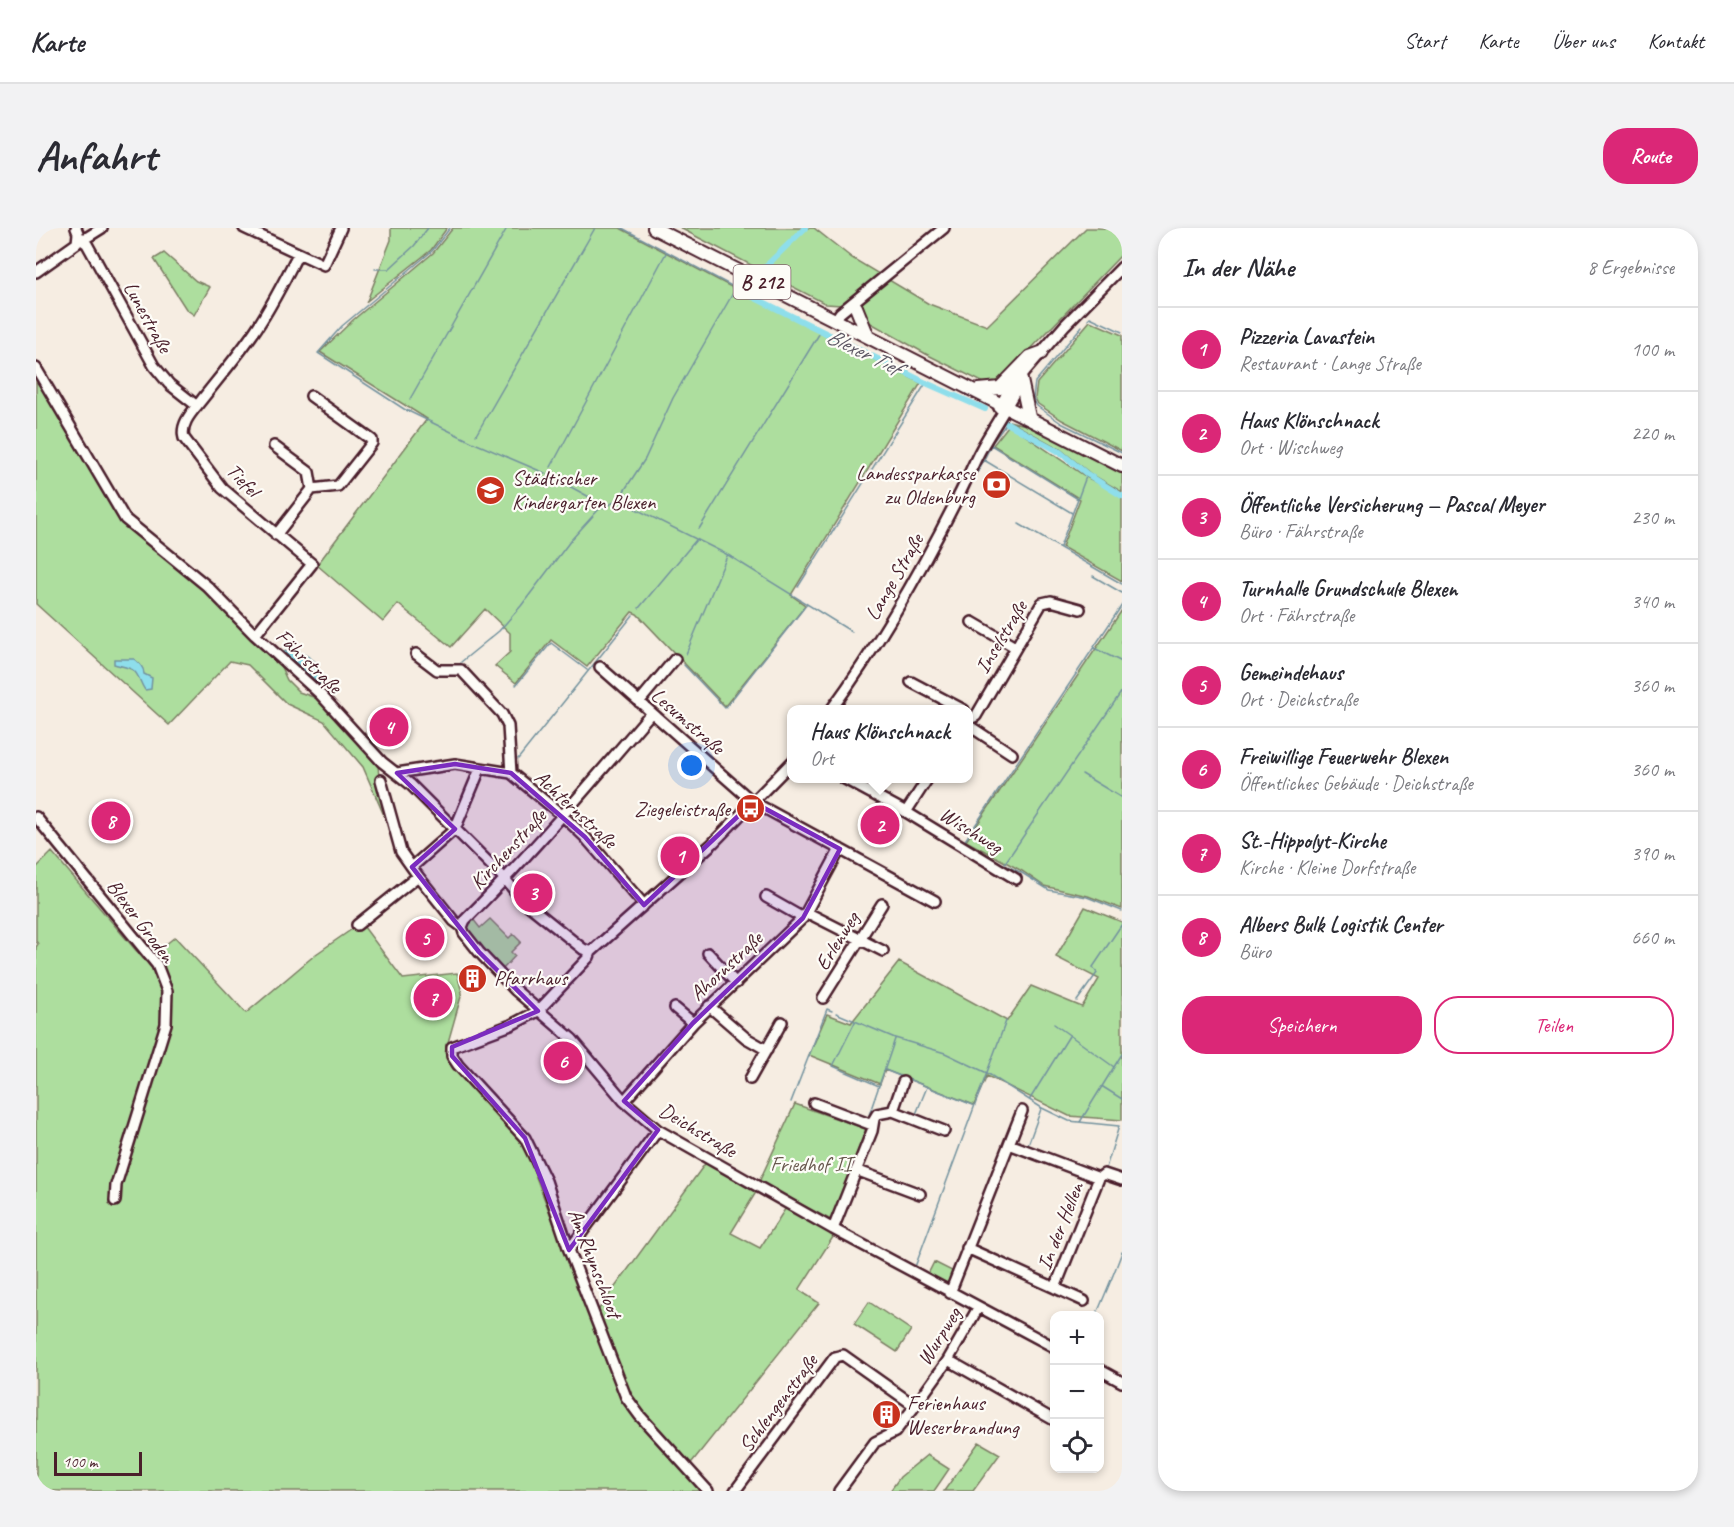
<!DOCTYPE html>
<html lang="de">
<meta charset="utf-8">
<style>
body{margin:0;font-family:Caveat,sans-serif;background:#f2f2f3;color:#2b2b33}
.controls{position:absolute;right:18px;bottom:18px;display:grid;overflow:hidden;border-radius:12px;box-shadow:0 3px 9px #0003}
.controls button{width:54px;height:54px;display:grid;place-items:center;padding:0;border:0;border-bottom:2px solid #e1e1e2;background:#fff;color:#2b2b33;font:30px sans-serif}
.scale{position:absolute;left:18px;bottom:15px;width:88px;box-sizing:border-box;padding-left:6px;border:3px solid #4a1f2b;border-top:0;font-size:16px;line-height:21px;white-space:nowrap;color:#4a1f2b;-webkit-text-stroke:4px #fdfcf7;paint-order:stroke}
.you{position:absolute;left:656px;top:538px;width:21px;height:21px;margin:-15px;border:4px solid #fff;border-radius:50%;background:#1a73e8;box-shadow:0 0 0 9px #1a73e833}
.badge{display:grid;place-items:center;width:39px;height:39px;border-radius:50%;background:#db2777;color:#fff;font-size:20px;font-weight:700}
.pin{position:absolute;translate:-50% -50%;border:3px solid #fff;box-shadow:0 2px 6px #0006}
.popup{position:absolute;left:751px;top:477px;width:186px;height:78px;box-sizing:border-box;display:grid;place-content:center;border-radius:12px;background:#fff;filter:drop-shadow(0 2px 4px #0005);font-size:20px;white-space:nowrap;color:#7c7c81}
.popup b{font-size:22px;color:#2b2b33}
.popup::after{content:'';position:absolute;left:50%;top:100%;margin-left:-12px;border:12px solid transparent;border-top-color:#fff}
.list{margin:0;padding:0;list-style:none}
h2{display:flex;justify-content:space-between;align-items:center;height:78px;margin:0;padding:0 24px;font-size:26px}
h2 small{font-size:20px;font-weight:400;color:#7c7c81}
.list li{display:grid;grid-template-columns:39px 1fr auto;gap:18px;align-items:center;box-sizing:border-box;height:84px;padding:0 24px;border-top:2px solid #e1e1e2}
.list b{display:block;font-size:22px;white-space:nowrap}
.list p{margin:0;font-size:20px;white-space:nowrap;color:#7c7c81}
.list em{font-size:20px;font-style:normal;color:#7c7c81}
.actions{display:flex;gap:12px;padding:18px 24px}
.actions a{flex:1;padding:14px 0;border:2px solid #db2777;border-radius:24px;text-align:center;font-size:21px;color:#db2777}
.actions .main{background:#db2777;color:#fff}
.icon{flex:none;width:33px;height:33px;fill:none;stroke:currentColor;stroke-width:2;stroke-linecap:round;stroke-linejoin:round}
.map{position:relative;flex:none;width:1086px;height:1263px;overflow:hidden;border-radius:24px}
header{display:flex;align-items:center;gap:36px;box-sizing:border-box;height:84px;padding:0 30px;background:#fff;border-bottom:2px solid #e1e1e2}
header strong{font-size:28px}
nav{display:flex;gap:33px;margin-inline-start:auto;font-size:21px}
.intro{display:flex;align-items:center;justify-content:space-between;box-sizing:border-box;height:144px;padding:0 36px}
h1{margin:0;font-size:42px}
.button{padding:15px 27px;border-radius:24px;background:#db2777;color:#fff;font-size:21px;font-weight:700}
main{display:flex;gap:36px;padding:0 36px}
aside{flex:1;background:#fff;border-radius:24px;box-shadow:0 3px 9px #0003}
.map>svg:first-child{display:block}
.green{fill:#adde9e;stroke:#7c7e64;stroke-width:1.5}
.water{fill:#8edeeb;stroke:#73929e;stroke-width:1.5}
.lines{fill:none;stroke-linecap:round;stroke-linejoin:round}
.stream{stroke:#73929e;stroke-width:1.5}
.canal{stroke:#8edeeb;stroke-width:6}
.minor-casing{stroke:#4a1f2b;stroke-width:14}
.major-casing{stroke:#4a1f2b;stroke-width:16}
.minor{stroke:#fdfcf7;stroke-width:9}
.major{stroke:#fdfcf7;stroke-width:12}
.marked{fill:#7b2cbf;fill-opacity:0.2;stroke:#7b2cbf;stroke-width:4.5;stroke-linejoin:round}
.labels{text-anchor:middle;stroke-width:4.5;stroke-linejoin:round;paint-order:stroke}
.shield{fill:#fdfcf7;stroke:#806168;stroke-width:1.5}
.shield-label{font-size:20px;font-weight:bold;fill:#4a1f2b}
.street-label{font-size:21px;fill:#4a1f2b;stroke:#fdfcf7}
.poi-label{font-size:21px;fill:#4a1f2b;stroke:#fdfcf7;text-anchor:start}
.park-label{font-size:21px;fill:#68584e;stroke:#fdfcf7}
.water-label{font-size:22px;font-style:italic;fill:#5e5865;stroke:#fdfcf7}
</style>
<header>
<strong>Karte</strong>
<nav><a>Start</a><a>Karte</a><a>Über uns</a><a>Kontakt</a></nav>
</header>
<div class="intro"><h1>Anfahrt</h1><a class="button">Route</a></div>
<main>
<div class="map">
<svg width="1086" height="1263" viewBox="0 0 1086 1263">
<rect width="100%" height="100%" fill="#f6ede2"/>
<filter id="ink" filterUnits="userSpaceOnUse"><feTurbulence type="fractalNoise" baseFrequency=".0167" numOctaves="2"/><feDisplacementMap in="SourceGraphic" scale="12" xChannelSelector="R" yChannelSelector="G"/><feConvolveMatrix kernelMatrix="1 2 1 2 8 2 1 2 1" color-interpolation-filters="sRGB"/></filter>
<g filter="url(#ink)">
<!-- green -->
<path class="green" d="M355,0H411L395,22L331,73L355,12Z
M417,0H584L701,62L885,155L755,367L769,377L766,382L689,478L601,386L596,384L551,439L515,412L480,455L459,438L474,424V405L449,381L415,419L362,376L347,394L281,337L391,191L284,124L317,92L397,25Z
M644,0H778L816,30L893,76L951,98L1050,0H1086V26L969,148L962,153L950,156L890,126L833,94L828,83L815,72L805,77L790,76Z
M128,25L160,53L174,59L158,87L150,81L118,31Z
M1054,93L1086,107V223L1026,192L1002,176L999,170L1001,155Z
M0,147L76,277L155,349L244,437L251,452L263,464L283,471L342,536L343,551L359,613L327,539L288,493L251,476L212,437L194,433L133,497L0,376Z
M973,193L994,198L1086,245V264L1055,246L1024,221Z
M972,198H975L1052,250L1086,267V353L1026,319L1044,271L957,217Z
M1086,382V681L1052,668L1008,658L986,643L930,613Z
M16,624L109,733L139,709L210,785L280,726L325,695L367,751L421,745L426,765L409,825L488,918L555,1092L671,933L722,961L695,1005L724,1020L751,978L799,1006L763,1062L783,1075L652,1239L672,1263H0V719L2,716L0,713V640Z
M1049,679L1086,694V892L1033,888L951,848L938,877L849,842L844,856L773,827L791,786L815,795L863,734L971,793L995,758L1046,779L1063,751L1020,729Z
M437,691L444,700L454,691L473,710L477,706L485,714L475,724L479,728L465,743L433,705L431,697Z
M759,876L830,901L795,992L723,954Z
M898,1034L918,1044L911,1058L891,1048Z
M833,1074L875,1102L861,1124L818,1096Z
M943,1214L964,1226L937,1263H908Z
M891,1227L913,1241L898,1263H854L864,1249Z"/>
<!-- water -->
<path class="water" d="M257,422L271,428L282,436L284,456L247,424Z
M78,431H98C103,435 108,439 108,446L116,450L115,461L109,462C105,457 103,447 98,443C94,439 84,438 78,436Z"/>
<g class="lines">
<!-- stream -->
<path class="stream" d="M414,0L396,23L306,98L282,125L368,181L436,214L511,246L557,271L564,280
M586,0L707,64
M339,41H353L378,18L392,0
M1052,91L1054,89L1086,104
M1046,98L999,154L997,170L1001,178L1025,195L1086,225
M374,171L471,0
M440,207L559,0
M955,217L1042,271
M948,232L1036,285
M515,239L630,25
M942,244L957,213L971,195
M588,263L609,231L637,170L700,60
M582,272L692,327L816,404
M983,296L1086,356
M663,301L785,103
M1024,319L1051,246
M1057,348L1086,365
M762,359L890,155
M603,380L660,312
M1058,420L1086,434
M650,426L691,328
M425,434L463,403L485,378L535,312L564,280L571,279L584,269
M648,437L689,480L771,376
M480,457L515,415L551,442
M482,531L597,387
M1046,546L1086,570
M898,550L878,582L933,617
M928,614L1086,377
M952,629L986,645L1013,662L1051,669L1086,683
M969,635L1086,463
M1041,773L1061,745L1057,739L1086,696
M800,785L859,810L909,825L951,845L1006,880L1033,893L1083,898L1070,940
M819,794L797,838L843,858
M1018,796L1078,839
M849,842L937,877
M1067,859L1086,871
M994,871L1033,808
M755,874L791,781L796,783
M880,886L891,859
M833,887L859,811
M1044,894L1086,826
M992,917L1005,881
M879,1039L970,793
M1060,1088C1069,1066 1078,1046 1086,1024"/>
<!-- canal -->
<path class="canal" d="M729,39L769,0
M707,64L890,155L949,181
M971,195L1024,224L1051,246L1086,268"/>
<defs>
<path id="minor" d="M208,0L288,37L305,0
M43,10L51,16L118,138L133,156L161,178
M43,10H50L66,0
M0,44L41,15L42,5L40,0
M800,91L804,85L908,0
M0,140L89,291L171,358L219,407L284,466L346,534L374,556L470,652L486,672L547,721L555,724
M963,180L972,163L1029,97L1086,39
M238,218L273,244L276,261
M240,307L276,261L302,258L336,215V212L275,168
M936,394L979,419
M219,407L276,336L186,260L148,210C144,196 156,184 164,174C182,151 200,130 216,107C234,82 248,53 262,26
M380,426L401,442H425L466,486L472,498L475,545
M564,439L717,574L899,673
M875,454L928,482
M603,474L639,431
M795,482C844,415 885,343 922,269C930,254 936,238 944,223C957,199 973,177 985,152
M932,492L940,488L1006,375L1015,373L1044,381
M932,497L976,526
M361,545L419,536L475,545L527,588L549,609L608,677
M807,550L870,584L980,651
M345,552L365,624L382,648L418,693L426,699L428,705L443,724L479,762L536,811L588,873L622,902L797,1001L1018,1119
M870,584L892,550
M0,589L121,737L131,763L130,796L80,957L79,973
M376,639L419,601L444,541
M730,669L767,690
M770,684L847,723
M321,697L382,648
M426,699L429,692C495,626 554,556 615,485
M672,725L700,755
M787,770L846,676
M673,778L710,810L731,822
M639,780L657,795
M714,851L746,794
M588,873L657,795L767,690L804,621
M778,875L836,897
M857,883L908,903
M973,916L1063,950L1068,946L1086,952
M820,942L884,966
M797,1001L836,903L838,891L841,886L857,883L867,854
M931,1020L1048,1073
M533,1022L622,902
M1019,1060L1063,950
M914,1065L986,883
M912,1132L1018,1192
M1064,1142L1086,1154
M672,1263L604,1188L590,1169L533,1022L510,953L489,910L422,837L416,828V819L475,797L502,783L553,729L555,724L676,616L756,534
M699,1263L799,1129L807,1127L879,1178
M803,1263L839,1214L859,1204L879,1178L912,1132L942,1080"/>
<path id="major" d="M618,0L1086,238
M820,79L831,106
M985,152L993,189
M942,162L964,160L994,129L1005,125"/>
</defs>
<!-- minor casing -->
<use href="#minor" class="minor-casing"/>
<!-- major casing -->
<use href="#major" class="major-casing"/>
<!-- minor -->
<use href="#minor" class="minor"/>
<!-- major -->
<use href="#major" class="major"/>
</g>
</g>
<!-- marked area -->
<path class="marked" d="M419,536L475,545L549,609L608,677L717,574L804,621L767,690L657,795L588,873L622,902L533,1022L489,910L416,828V819L502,783L443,724L376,639L419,601L361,545Z"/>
<!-- icons -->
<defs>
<symbol id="bank-disc" viewBox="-11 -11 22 22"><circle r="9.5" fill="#c8321e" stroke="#fdfcf7"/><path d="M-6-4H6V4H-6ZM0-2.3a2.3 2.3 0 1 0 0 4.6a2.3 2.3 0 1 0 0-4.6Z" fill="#fff"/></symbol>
<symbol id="school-disc" viewBox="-11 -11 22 22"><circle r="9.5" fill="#c8321e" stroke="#fdfcf7"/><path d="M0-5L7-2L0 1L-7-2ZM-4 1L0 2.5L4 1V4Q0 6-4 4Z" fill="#fff"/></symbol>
<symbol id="bus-disc" viewBox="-11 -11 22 22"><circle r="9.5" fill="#c8321e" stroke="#fdfcf7"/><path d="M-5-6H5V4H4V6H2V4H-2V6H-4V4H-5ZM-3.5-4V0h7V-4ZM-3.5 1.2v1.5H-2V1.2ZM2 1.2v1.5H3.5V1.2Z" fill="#fff"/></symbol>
<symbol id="building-disc" viewBox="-11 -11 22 22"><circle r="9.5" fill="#c8321e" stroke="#fdfcf7"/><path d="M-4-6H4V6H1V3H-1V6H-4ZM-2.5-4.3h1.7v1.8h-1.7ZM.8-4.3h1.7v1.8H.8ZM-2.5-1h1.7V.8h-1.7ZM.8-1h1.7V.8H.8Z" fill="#fff"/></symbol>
</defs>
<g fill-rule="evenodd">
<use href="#bank-disc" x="944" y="240" width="33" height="33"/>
<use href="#school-disc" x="438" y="246" width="33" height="33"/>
<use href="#bus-disc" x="698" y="564" width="33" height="33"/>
<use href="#building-disc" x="420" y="734" width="33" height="33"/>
<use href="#building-disc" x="834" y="1170" width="33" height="33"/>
</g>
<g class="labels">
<!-- shield labels -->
<rect class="shield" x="697.5" y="37" width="57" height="34" rx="4.5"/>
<g class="shield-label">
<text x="726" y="61">B 212</text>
</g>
<!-- street labels -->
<g class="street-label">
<text transform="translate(112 89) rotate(61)" y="7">Lunestraße</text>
<text transform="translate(207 252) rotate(46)" y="7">Tiefel</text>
<text transform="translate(858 349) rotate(-60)" y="7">Lange Straße</text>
<text transform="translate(965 409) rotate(-59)" y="7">Inselstraße</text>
<text transform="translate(273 433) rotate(44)" y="7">Fährstraße</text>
<text transform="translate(652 493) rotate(41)" y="7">Lesumstraße</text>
<text transform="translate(540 581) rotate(43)" y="7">Achternstraße</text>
<text transform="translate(935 602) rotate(32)" y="7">Wischweg</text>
<text transform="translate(472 621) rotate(-47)" y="7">Kirchenstraße</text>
<text transform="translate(105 693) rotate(53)" y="7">Blexer Groden</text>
<text transform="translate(801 713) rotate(-58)" y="7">Erlenweg</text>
<text transform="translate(690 738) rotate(-43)" y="7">Ahornstraße</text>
<text transform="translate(662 902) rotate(31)" y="7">Deichstraße</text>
<text transform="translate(1024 998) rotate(-68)" y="7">In der Hellen</text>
<text transform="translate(559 1035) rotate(69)" y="7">Am Rhynschloot</text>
<text transform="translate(903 1108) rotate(-58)" y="7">Wurpweg</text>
<text transform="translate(742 1175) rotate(-53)" y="7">Schlengenstraße</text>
</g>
<!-- poi labels -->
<g class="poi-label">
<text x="939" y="252" text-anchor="end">Landessparkasse<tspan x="939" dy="24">zu Oldenburg</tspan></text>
<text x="476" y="257">Städtischer<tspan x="476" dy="24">Kindergarten Blexen</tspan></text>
<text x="694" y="588" text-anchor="end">Ziegeleistraße</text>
<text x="458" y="757">Pfarrhaus</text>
<text x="871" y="1182">Ferienhaus<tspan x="871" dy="24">Weserbrandung</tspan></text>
</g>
<!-- park labels -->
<g class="park-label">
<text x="775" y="943">Friedhof II</text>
</g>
<!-- water labels -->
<g class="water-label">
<text transform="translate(828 123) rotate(26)" y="8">Blexer Tief</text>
</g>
</g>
</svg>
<div class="controls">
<button>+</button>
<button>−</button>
<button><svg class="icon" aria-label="locate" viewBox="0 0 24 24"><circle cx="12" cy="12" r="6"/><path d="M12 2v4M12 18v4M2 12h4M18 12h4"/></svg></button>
</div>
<div class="scale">100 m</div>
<div class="you"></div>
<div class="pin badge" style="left:644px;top:628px">1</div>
<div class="pin badge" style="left:844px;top:597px">2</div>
<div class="popup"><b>Haus Klönschnack</b>Ort</div>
<div class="pin badge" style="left:497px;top:665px">3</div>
<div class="pin badge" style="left:353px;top:499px">4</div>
<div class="pin badge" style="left:389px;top:710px">5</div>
<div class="pin badge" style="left:527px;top:833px">6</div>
<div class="pin badge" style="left:397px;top:770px">7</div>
<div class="pin badge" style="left:75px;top:593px">8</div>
</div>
<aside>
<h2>In der Nähe<small>8 Ergebnisse</small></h2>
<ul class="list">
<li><span class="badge">1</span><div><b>Pizzeria Lavastein</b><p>Restaurant · Lange Straße</p></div><em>100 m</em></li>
<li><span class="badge">2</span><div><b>Haus Klönschnack</b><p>Ort · Wischweg</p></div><em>220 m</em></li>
<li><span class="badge">3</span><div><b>Öffentliche Versicherung — Pascal Meyer</b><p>Büro · Fährstraße</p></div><em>230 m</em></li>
<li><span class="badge">4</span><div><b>Turnhalle Grundschule Blexen</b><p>Ort · Fährstraße</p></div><em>340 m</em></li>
<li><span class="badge">5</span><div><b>Gemeindehaus</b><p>Ort · Deichstraße</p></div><em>360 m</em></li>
<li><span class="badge">6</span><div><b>Freiwillige Feuerwehr Blexen</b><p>Öffentliches Gebäude · Deichstraße</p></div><em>360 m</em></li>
<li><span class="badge">7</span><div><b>St.-Hippolyt-Kirche</b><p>Kirche · Kleine Dorfstraße</p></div><em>390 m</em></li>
<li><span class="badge">8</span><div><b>Albers Bulk Logistik Center</b><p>Büro</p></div><em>660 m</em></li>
</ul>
<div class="actions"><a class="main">Speichern</a><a>Teilen</a></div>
</aside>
</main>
